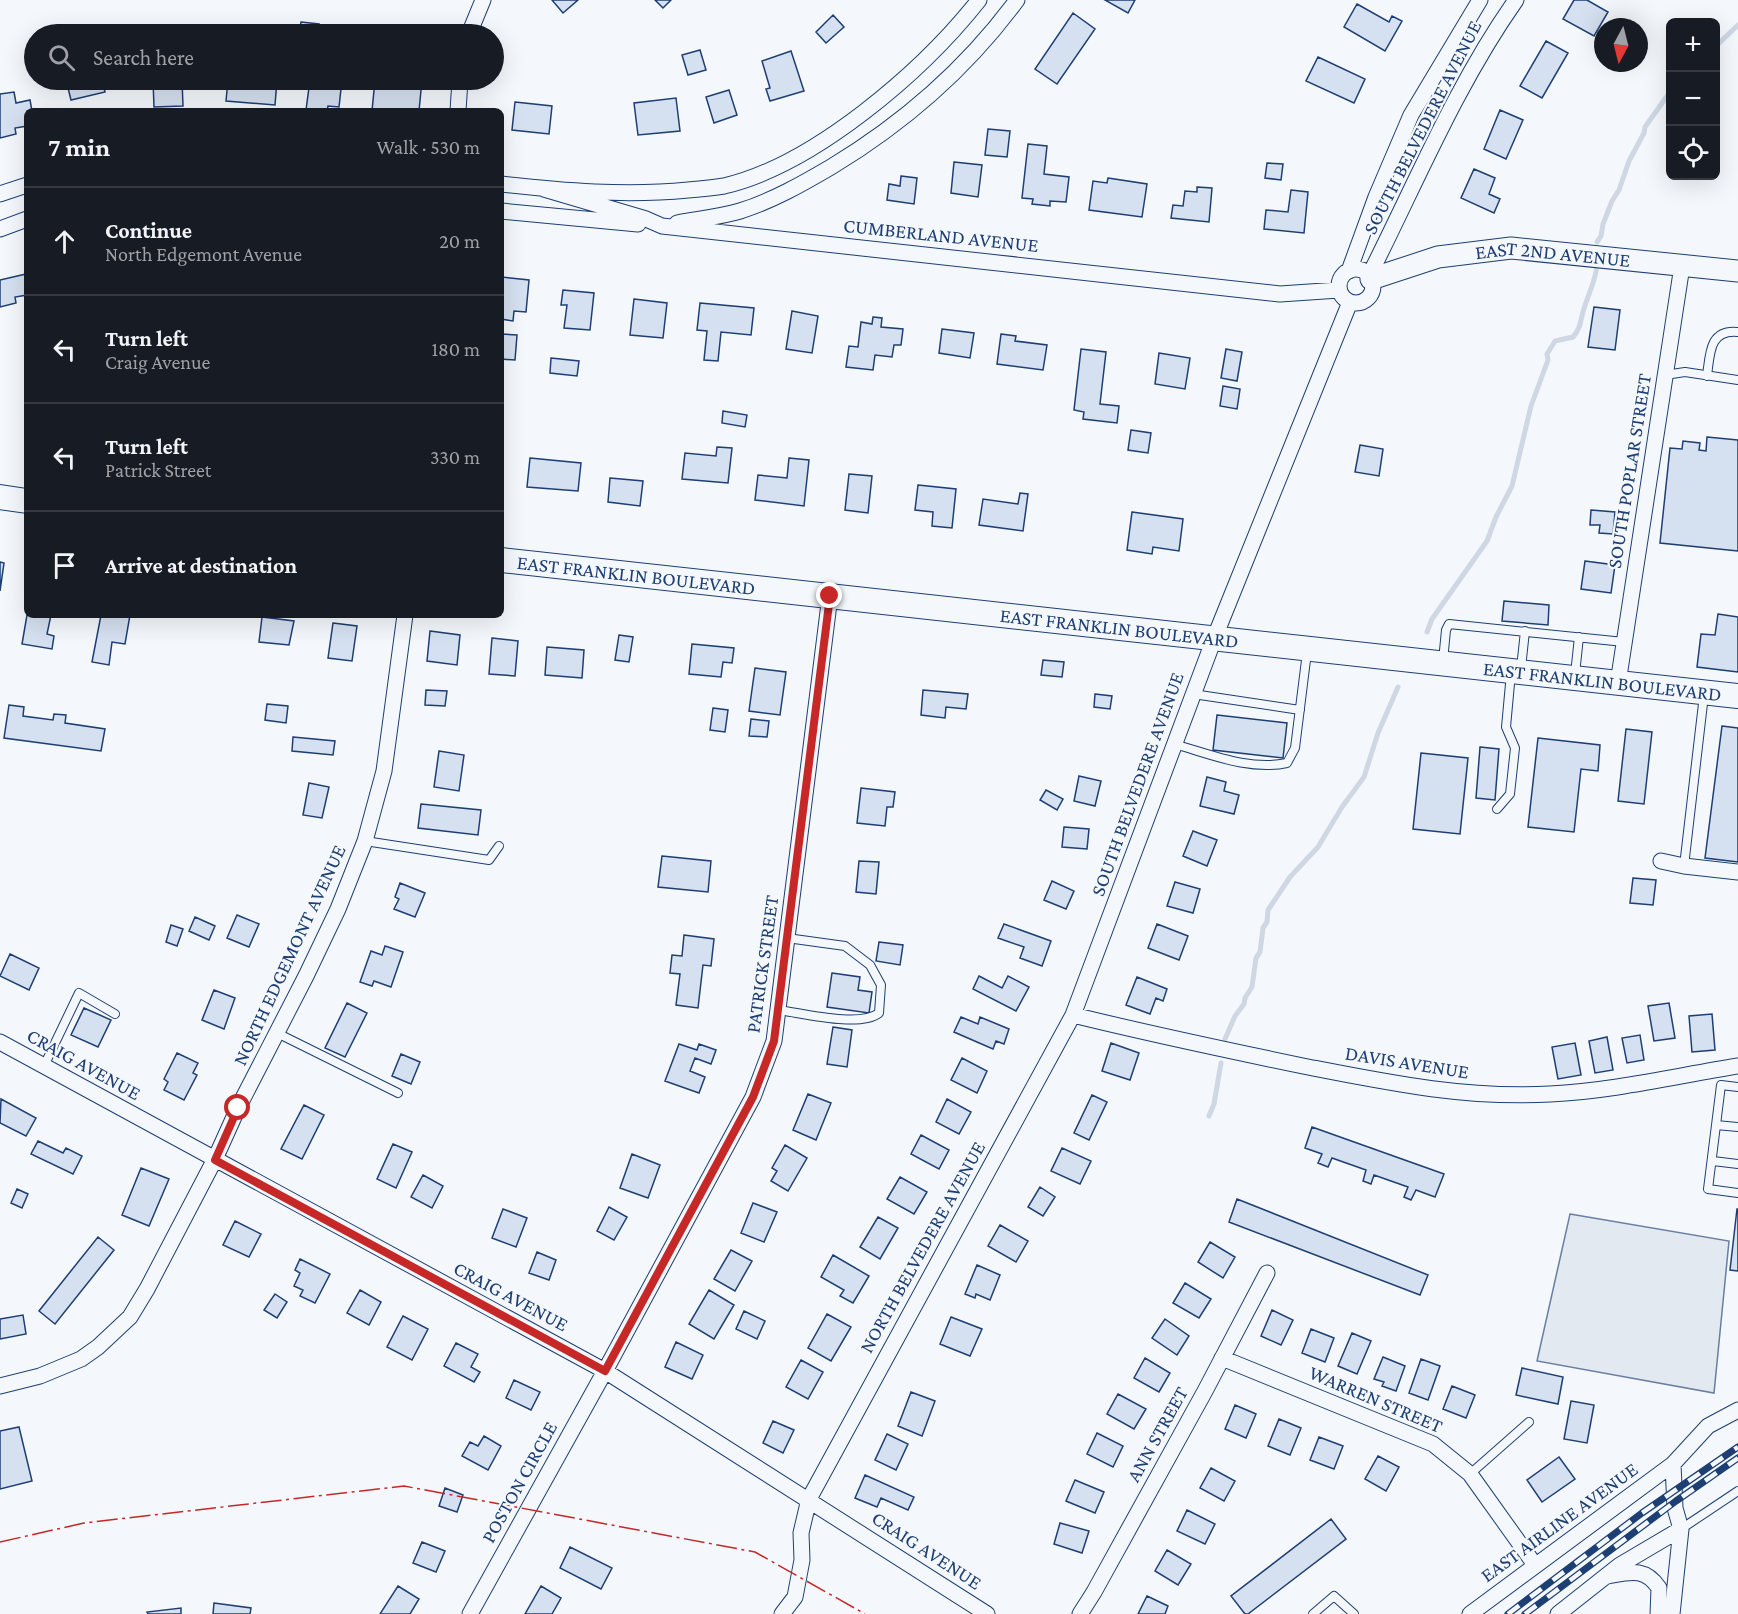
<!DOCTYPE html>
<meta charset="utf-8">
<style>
body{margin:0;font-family:"Crimson Pro",serif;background:#242831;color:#f1f3f6}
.controls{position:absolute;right:18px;top:18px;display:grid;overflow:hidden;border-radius:9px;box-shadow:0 6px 24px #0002}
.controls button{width:54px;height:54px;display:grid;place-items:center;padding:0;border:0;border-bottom:2px solid #363941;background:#171b24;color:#f1f3f6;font:30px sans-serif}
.compass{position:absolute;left:1594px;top:18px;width:54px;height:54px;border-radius:50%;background:#171b24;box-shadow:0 6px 24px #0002;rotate:187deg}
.stop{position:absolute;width:18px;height:18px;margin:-14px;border:4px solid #c62828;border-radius:50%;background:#fff}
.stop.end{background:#c62828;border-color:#fff;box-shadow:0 2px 6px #0008}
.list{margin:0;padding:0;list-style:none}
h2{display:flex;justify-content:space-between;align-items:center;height:78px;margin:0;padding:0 24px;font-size:26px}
h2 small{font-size:20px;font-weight:400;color:#9ea1a6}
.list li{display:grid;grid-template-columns:39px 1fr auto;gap:18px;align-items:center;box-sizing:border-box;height:108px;padding:0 24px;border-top:2px solid #363941}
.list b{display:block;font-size:22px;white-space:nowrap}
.list p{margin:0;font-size:20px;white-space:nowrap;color:#9ea1a6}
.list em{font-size:20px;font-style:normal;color:#9ea1a6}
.icon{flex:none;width:33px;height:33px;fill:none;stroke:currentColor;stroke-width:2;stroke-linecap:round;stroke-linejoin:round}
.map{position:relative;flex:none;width:1738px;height:1614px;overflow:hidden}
.search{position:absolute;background:#171b24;box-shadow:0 6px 24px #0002;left:24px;top:24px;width:480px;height:66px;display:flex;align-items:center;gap:15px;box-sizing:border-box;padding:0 21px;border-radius:33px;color:#9ea1a6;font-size:22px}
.panel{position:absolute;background:#171b24;box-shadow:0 6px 24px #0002;left:24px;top:108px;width:480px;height:510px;border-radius:9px}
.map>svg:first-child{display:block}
.green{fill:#e3e9f0;stroke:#687fa3;stroke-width:1.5}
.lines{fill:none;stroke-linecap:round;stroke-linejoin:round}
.stream{stroke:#cfd7e4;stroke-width:5}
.building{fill:#d5e0f0;stroke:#1d3f73;stroke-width:1.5}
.lane-casing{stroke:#1d3f73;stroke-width:10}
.street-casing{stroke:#1d3f73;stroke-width:17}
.secondary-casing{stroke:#1d3f73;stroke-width:23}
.primary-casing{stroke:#1d3f73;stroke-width:26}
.lane{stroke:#f4f7fb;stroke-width:8}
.street{stroke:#f4f7fb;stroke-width:15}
.secondary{stroke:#f4f7fb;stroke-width:21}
.primary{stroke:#f4f7fb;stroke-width:24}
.rail-casing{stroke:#1d3f73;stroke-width:7}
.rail{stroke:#f4f7fb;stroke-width:4.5;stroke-dasharray:14;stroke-linecap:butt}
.power{stroke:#c62828;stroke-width:1.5;stroke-dasharray:21 4.5 3 4.5;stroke-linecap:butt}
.route{stroke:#c62828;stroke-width:8}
.labels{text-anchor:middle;stroke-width:4.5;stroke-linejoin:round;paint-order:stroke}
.street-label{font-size:20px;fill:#1d3f73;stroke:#f4f7fb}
</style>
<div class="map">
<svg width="1738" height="1614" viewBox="0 0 1738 1614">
<rect width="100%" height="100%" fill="#f4f7fb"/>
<!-- green -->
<path class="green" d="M1570,1214L1729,1241L1714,1393L1537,1361Z"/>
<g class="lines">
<!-- stream -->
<path class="stream" d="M1716,46L1738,25
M1597,242L1601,236L1603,224L1612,201L1619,190L1629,161L1644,133L1645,127L1670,92
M1427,632L1432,619L1487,541L1496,517L1512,486L1531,406L1548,360L1547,354L1555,341L1573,337C1579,330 1580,325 1582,316C1586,298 1595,284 1597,266
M1225,1039L1235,1016L1244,1004L1245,998L1252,987L1256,958L1260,952L1263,928L1267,922L1268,910L1290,877L1318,847L1342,807L1364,777L1378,733L1398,687
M1209,1116L1214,1104L1221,1063"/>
</g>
<!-- building -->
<path class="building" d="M552,0H578L563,13Z
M655,0H671L663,8Z
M1105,0H1135L1128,13Z
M1574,0H1587L1608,12L1594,36L1563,19Z
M1357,4L1389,22L1392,16L1402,21L1385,51L1344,27Z
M1073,13L1095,29L1057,84L1035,69Z
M833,15L844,27L826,43L816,32Z
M301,22L319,24L317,34H299Z
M1546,41L1568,53L1542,98L1520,86Z
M700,50L706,70L688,75L682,55Z
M791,51L804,91L770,101L766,89L770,88L762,61Z
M1318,57L1365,79L1354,103L1306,81Z
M66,80H102L105,92L71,100Z
M153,80H182L183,106L154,107Z
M228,80H277L275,105L226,101Z
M310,80H342L339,107L328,106L327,111L306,110Z
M375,80H422L419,111H372Z
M729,90L737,115L714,123L706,97Z
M14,92L16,103L30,100L32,111H27V126L15,128L16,134L0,138V94Z
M676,98L680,131L638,135L634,103Z
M515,102L552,106L549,134L512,130Z
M1500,110L1523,120L1506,159L1484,149Z
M988,129L1010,131L1007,157L985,155Z
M1028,144L1047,146L1044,174L1069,177L1066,202L1050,201V206L1032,204L1033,199L1022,198Z
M954,162L982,165L978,197L951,193Z
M1267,163L1283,164L1281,180L1265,178Z
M1474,169L1495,178L1489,194L1500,199L1494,213L1461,198Z
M901,176L917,178L914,204L887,200L889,184L900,186Z
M1108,178L1147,184L1142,217L1089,210L1093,181L1107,183Z
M1197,187L1212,188L1209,222L1171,218L1173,205L1183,206L1185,191L1197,192Z
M1291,190L1308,192L1304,233L1264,229L1266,210L1288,212Z
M26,274L27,295L15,297L16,303L0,307V280Z
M502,277L529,280L526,312L514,311L513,321L501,319Z
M563,290L594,293L590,330L564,328L567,305H561Z
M634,299L667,303L663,338L630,335Z
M700,303L754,308L751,335L721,332L718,361L704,360L707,331L697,330Z
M1594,307L1620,310L1615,350L1588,347Z
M792,311L818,316L812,353L786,349Z
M873,317L882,318L881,327L903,329L901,345H894L892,357L875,355L873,370L846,367L849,346L858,347L861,322L872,324Z
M942,329L974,333L970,358L939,353Z
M501,334L517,335L515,360L501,359Z
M1001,334L1016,336L1015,341L1047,345L1043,370L997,364Z
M1081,349L1106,352L1100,404L1119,406L1117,423L1083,419L1084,412L1074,410Z
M1226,349L1242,352L1237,381L1221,378Z
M1159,353L1190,358L1185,389L1155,384Z
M551,358L579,361L577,376L550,373Z
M1223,386L1240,389L1237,409L1220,406Z
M723,411L747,415L745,427L722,423Z
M1131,430L1151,433L1148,453L1128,450Z
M1707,437L1738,440V551L1660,543L1670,448L1682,449L1683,441L1700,443L1699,450L1706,451Z
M1360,445L1383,449L1379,476L1355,472Z
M717,447L732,448L728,483L682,479L685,453L716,456Z
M530,458L581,463L578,491L527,487Z
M789,458L809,460L804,506L755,500L758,475L787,478Z
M849,474L872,476L868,513L845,510Z
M610,478L643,481L640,506L608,502Z
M918,485L956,489L952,528L932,526L933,512L915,510Z
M1020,493L1028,494L1023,531L979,525L983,499L1018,504Z
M1591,510L1615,512L1613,534L1599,533L1600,525H1590Z
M1132,512L1183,519L1179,551L1153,547L1152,554L1127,550Z
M1585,561L1615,565L1611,593L1581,589Z
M0,562L4,563L0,591Z
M1504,601L1549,605L1548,625L1502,621Z
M1718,614L1738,617V672L1697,667L1701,634L1715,635Z
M27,615H51L47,634L54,636L52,649L22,644Z
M101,615H130L125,644L112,642L109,665L92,662Z
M262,617L294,621L289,645L259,642Z
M333,623L357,626L352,661L328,658Z
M430,631L460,635L457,665L427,661Z
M619,635L633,637L629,662L615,660Z
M492,638L518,641L515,676L489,674Z
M692,644L734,648L732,663L723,662L721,677L689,674Z
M547,647L584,650L582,678L545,675Z
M1043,660L1064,662L1062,677L1041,675Z
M755,668L786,672L780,715L749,711Z
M426,690L447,691L445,706L425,705Z
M923,690L968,694L966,709L946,707L945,718L921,715Z
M1095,694L1112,696L1110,709L1094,707Z
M267,704L288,706L286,723L265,720Z
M9,705L24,707L23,716L53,720L54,714L66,715L65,723L105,729L101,751L4,738Z
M713,708L728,710L725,732L710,730Z
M1217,715L1287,723L1283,758L1213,750Z
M751,719L769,721L767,737L749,736Z
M1722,726L1738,728V862L1705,858Z
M1626,729L1652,732L1644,804L1618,801Z
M293,737L335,741L333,755L292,751Z
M1538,738L1600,745L1598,771L1581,769L1574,832L1528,827Z
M1480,747L1499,749L1495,800L1476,798Z
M439,751L464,755L459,791L434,787Z
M1421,753L1468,758L1460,834L1413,829Z
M1079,776L1101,781L1095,806L1074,801Z
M1207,777L1226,782L1224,791L1239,795L1234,814L1200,806Z
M309,783L329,787L322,818L303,815Z
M861,788L895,792L893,807H887L885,826L857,823Z
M1046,790L1063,799L1057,810L1040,800Z
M421,804L481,810L478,835L418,828Z
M1064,827L1089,829L1087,849L1062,847Z
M1193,831L1217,840L1207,866L1183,856Z
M662,856L711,861L708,892L658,887Z
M859,861L879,862L876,894L856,892Z
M1633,878L1656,880L1653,905L1630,903Z
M1052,881L1074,891L1066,909L1044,900Z
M1175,882L1200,889L1193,913L1167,906Z
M400,883L425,893L415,917L394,909L399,899L395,897Z
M237,915L259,924L249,947L227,938Z
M195,917L215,926L209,940L189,931Z
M1004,924L1051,941L1042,966L1020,958L1024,947L998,938Z
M1157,924L1188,936L1179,960L1148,948Z
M171,925L183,929L177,946L166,942Z
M684,935L714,939L711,966L703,965L698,1008L676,1005L680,974L670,973L672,955L682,956Z
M879,942L903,945L900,965L876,961Z
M385,946L403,952L391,987L374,981L372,986L360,982L371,951L382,955Z
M10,954L39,968L29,990L0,976Z
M832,973L860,977L858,990L872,992L869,1013L827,1007Z
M979,976L1002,988L1008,976L1029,987L1016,1011L973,989Z
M1137,977L1167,989L1163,1001L1156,998L1150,1014L1126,1005Z
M214,990L235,998L224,1029L202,1020Z
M347,1003L367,1013L345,1057L325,1048Z
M1669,1003L1675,1038L1654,1041L1648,1006Z
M84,1008L111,1020L98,1047L71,1035Z
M1712,1014L1715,1050L1692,1052L1689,1016Z
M961,1017L978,1024L980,1017L1009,1029L1004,1044L996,1041L993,1049L954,1032Z
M833,1027L852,1030L847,1067L827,1064Z
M1640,1035L1644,1060L1627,1063L1622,1038Z
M1607,1037L1613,1070L1595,1073L1589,1041Z
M1111,1043L1139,1053L1130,1080L1102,1071Z
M1575,1043L1581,1075L1558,1079L1552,1047Z
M679,1044L697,1050L699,1044L716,1050L711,1064L695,1058L690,1071L705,1077L699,1093L665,1081Z
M177,1053L198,1063L193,1073L197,1075L184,1100L164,1090L168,1082L164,1079Z
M401,1054L420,1062L411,1084L392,1076Z
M962,1058L987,1071L977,1093L951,1080Z
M808,1094L831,1103L816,1140L793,1130Z
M1092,1095L1107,1102L1089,1140L1074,1133Z
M1,1099L36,1118L26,1136L0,1123Z
M947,1099L971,1112L959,1134L936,1122Z
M304,1105L324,1115L302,1159L281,1149Z
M1312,1127L1444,1174L1435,1197L1416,1190L1411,1200L1404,1197L1408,1187L1374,1175L1371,1184L1363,1181L1366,1170L1332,1158L1328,1167L1318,1163L1322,1154L1305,1148Z
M921,1135L949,1150L939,1169L911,1154Z
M38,1141L63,1153L66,1148L82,1156L73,1174L31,1154Z
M393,1144L412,1152L396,1188L377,1179Z
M785,1145L807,1158L788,1191L771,1181L777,1171L772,1168Z
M1062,1148L1091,1161L1080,1184L1051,1171Z
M632,1154L660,1165L648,1198L620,1188Z
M141,1168L169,1179L149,1226L122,1215Z
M423,1175L443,1186L432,1208L411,1197Z
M900,1177L927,1192L914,1214L887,1199Z
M1040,1187L1055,1197L1043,1216L1028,1207Z
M17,1189L28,1194L22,1208L11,1203Z
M1237,1199L1428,1275L1420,1295L1229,1222Z
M753,1203L777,1212L764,1242L741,1233Z
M609,1207L627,1217L614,1240L597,1231Z
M503,1209L527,1218L516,1247L492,1238Z
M1737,1209H1738V1271L1730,1270Z
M878,1217L898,1228L880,1259L860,1247Z
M235,1221L261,1234L249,1257L223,1245Z
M1000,1225L1028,1241L1016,1262L988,1246Z
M98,1237L114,1250L55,1324L39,1311Z
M1210,1242L1235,1257L1223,1278L1198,1262Z
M731,1250L752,1261L735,1291L714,1279Z
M537,1252L556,1260L549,1280L529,1273Z
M833,1255L869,1276L853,1303L840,1296L844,1290L821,1277Z
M300,1259L330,1274L315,1303L300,1296L303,1290L294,1286L300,1273L295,1270Z
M977,1265L1000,1275L990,1300L976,1294L975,1298L965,1294Z
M1185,1283L1211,1299L1199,1318L1173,1303Z
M360,1290L381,1302L369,1325L347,1313Z
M709,1290L734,1305L714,1339L689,1324Z
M275,1294L287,1302L277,1318L264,1310Z
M1272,1310L1293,1320L1281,1345L1261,1336Z
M744,1311L765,1321L757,1339L736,1329Z
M827,1314L851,1327L831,1361L808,1348Z
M23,1315L26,1334L0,1339V1319Z
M403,1316L428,1329L412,1360L387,1347Z
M951,1317L982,1329L970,1356L940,1344Z
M1165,1319L1189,1336L1177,1355L1152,1338Z
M1311,1329L1334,1338L1325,1362L1302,1353Z
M1352,1333L1371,1341L1357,1374L1338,1366Z
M676,1342L703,1355L692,1379L665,1367Z
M456,1343L478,1354L471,1367L480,1372L474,1382L444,1366Z
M1383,1357L1405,1366L1396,1391L1382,1386L1384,1382L1374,1379Z
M1145,1358L1170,1373L1159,1392L1134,1378Z
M1421,1359L1440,1366L1428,1400L1409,1393Z
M801,1360L823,1372L808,1399L786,1387Z
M1522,1368L1563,1377L1558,1404L1516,1395Z
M514,1380L540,1392L531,1410L506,1398Z
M1452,1386L1475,1395L1466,1418L1443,1409Z
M911,1392L935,1401L922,1436L898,1426Z
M1118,1394L1146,1409L1134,1429L1107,1414Z
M1571,1401L1594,1405L1587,1443L1564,1439Z
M1235,1405L1256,1414L1246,1438L1225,1429Z
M1279,1419L1301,1428L1290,1455L1268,1446Z
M773,1421L794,1430L783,1453L763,1443Z
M19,1427L32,1481L0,1489V1431Z
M1097,1433L1123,1446L1113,1467L1087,1454Z
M887,1434L908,1444L896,1470L875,1460Z
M484,1436L501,1446L488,1470L462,1456L470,1442L478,1446Z
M1319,1437L1343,1446L1334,1469L1310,1460Z
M1378,1456L1399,1467L1386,1491L1365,1479Z
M1559,1457L1575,1479L1542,1502L1527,1480Z
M1211,1468L1235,1481L1224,1501L1200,1488Z
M865,1475L914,1497L908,1510L881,1498L877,1507L855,1498Z
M1075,1480L1104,1492L1095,1513L1066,1501Z
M445,1488L463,1495L457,1512L439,1506Z
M1187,1510L1215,1524L1205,1544L1177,1531Z
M1331,1519L1346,1539L1248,1614H1245L1231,1596Z
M1060,1523L1089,1531L1082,1553L1054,1544Z
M422,1542L445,1551L436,1572L413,1563Z
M570,1547L612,1568L601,1589L560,1568Z
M1167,1550L1191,1564L1178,1585L1155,1571Z
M398,1586L419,1599L410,1614H380Z
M541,1586L561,1598L552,1614H525Z
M1147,1596L1168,1606L1165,1614H1138Z
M214,1603L251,1608L250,1614H213Z
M181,1608V1614H148L147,1612Z"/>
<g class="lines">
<defs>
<path id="lane" d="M1665,375L1685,372L1738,380
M1707,376C1710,354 1709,329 1738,332
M1443,661L1446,630L1449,624L1624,642
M1521,668L1525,631
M1575,674L1579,637
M1193,694L1300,710
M1174,744C1210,754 1249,771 1287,763L1295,748L1307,652
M1497,809L1510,794L1515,748L1506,727L1511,673
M365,841L489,860L499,846
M1684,866L1704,695
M778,1010C802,1013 860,1028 879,1013L881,985L870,965L845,946L787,938
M277,1033L398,1093
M44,1066L79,993L115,1014
M1738,1087L1721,1085L1708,1189L1738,1193
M1716,1125L1738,1127
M1713,1161L1738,1164
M1470,1474L1529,1422
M1681,1529L1738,1491
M1313,1614L1334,1596L1354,1614"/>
<path id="street" d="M469,34L483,0
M458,111L460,80
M501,184C563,191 626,196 688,190C700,189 712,188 724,186C814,165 922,72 979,0
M544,189L646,219L662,226L1280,294L1339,290
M0,194L27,185
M501,211L638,224
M677,223C698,219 720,217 740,211C772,201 802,184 831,167C904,123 967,68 1017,0
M0,229L27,219
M1339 286a17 17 0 1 1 34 0a17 17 0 1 1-34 0Z
M1349,271L1376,197L1411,115L1480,0
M1369,276C1416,183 1456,85 1516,0
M1618,683L1682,266
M1661,861L1684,866L1738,872
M1073,1015C1150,1034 1226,1050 1303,1066C1385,1082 1466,1099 1550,1094C1613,1091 1676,1076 1738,1066
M0,1042L605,1371L987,1614
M1222,1358L1433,1444L1470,1474L1535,1565
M0,1386L40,1376L81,1359L98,1347L130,1317L147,1289L215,1159L238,1108L306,976L338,909L365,841L384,771L405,615
M1608,1576C1630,1572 1645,1567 1659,1588L1658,1614
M470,1614L605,1371L753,1097L774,1041L830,596
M782,1614L795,1597L802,1560L801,1533L809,1499L1073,1015L1214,639L1350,302
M1080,1614L1094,1592L1205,1391L1267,1273
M1470,1614L1673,1464L1708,1426L1738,1410
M1558,1614L1620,1565L1681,1529
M1672,1614L1681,1529L1675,1508L1673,1464"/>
<g id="secondary">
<path id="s1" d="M1371,279L1438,257L1511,248L1738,271"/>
</g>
<g id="primary">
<path d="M0,497L27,501"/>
<path id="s2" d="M501,560L1738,696"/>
</g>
</defs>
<!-- lane casing -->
<use href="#lane" class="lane-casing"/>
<!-- street casing -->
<use href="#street" class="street-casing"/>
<!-- secondary casing -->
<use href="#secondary" class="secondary-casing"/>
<!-- primary casing -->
<use href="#primary" class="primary-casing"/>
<!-- lane -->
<use href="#lane" class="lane"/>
<!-- street -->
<use href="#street" class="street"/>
<!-- secondary -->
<use href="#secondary" class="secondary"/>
<!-- primary -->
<use href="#primary" class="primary"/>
<defs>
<path id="rail" d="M1508,1614L1642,1513L1738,1447
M1525,1614L1676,1501L1738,1458"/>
</defs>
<!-- rail casing -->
<use href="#rail" class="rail-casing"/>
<!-- rail -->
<use href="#rail" class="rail"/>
<!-- power -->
<path class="power" d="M0,1542L84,1523L404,1486L755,1552L865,1614"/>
</g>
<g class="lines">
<!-- route -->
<path class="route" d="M238,1108L215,1160L605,1371L753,1097L774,1041L830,596"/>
</g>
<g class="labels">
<!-- street labels -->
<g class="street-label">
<text transform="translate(1422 127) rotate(-63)" y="7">SOUTH BELVEDERE AVENUE</text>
<text transform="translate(941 235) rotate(6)" y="7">CUMBERLAND AVENUE</text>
<text dy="7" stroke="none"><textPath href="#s1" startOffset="186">EAST 2ND AVENUE</textPath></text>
<text transform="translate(1629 471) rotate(-81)" y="7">SOUTH POPLAR STREET</text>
<text dy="7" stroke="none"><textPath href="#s2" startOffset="136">EAST FRANKLIN BOULEVARD</textPath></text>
<text dy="7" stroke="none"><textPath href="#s2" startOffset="622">EAST FRANKLIN BOULEVARD</textPath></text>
<text dy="7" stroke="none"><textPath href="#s2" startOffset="1108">EAST FRANKLIN BOULEVARD</textPath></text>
<text transform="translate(1137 784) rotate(-70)" y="7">SOUTH BELVEDERE AVENUE</text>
<text transform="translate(289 955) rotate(-65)" y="7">NORTH EDGEMONT AVENUE</text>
<text transform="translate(762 964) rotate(-82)" y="7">PATRICK STREET</text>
<text transform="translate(1407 1062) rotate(9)" y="7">DAVIS AVENUE</text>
<text transform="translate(84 1064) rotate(29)" y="7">CRAIG AVENUE</text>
<text transform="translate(922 1247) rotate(-61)" y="7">NORTH BELVEDERE AVENUE</text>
<text transform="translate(511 1296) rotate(28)" y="7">CRAIG AVENUE</text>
<text transform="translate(1376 1399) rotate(23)" y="7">WARREN STREET</text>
<text transform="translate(1157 1434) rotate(-61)" y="7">ANN STREET</text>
<text transform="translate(519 1482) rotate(-61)" y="7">POSTON CIRCLE</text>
<text transform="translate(1559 1522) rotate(-36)" y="7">EAST AIRLINE AVENUE</text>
<text transform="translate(927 1550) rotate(33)" y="7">CRAIG AVENUE</text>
</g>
</g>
</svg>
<div class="controls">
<button>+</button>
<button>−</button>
<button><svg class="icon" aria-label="locate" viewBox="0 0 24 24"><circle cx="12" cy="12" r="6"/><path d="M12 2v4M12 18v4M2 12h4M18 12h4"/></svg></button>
</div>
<svg class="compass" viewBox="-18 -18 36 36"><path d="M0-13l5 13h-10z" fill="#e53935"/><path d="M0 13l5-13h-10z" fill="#9ea1a6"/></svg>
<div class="stop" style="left:238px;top:1108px"></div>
<div class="stop end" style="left:830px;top:596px"></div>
<div class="search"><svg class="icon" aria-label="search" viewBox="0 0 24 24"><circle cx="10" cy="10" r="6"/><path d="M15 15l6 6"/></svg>Search here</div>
<section class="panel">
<h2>7 min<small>Walk · 530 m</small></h2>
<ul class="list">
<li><svg class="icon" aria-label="ahead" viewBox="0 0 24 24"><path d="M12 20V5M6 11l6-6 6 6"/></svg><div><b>Continue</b><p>North Edgemont Avenue</p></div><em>20 m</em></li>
<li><svg class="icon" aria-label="left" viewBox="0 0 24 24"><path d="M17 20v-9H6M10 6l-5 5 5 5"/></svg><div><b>Turn left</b><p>Craig Avenue</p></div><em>180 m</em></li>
<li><svg class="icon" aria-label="left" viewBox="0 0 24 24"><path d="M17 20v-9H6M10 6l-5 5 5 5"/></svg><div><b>Turn left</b><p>Patrick Street</p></div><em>330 m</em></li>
<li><svg class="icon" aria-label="arrive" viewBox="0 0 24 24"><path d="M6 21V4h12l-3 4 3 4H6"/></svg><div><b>Arrive at destination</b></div></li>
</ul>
</section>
</div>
